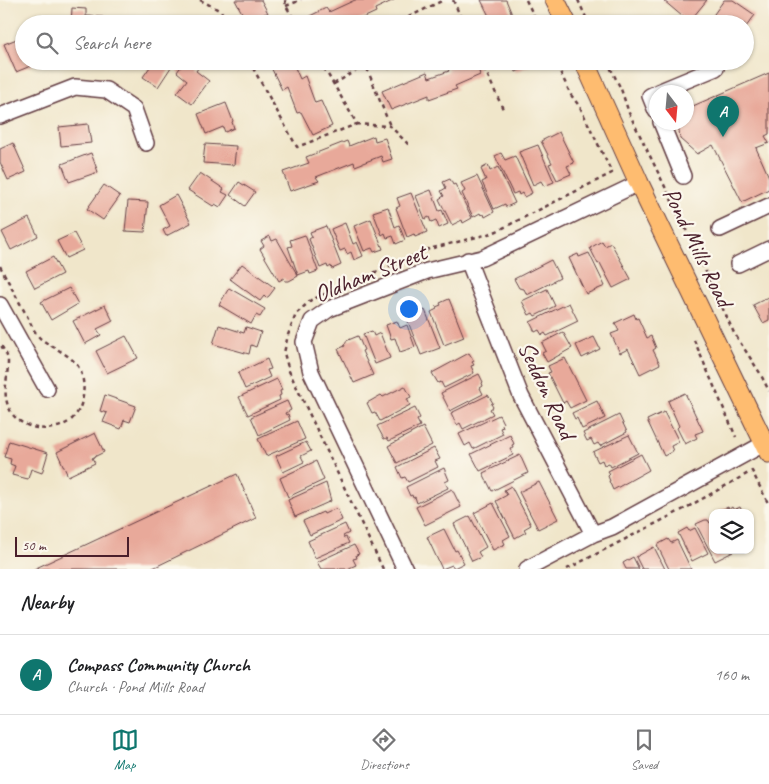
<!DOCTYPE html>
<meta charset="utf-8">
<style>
body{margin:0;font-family:Caveat,sans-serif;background:#f6f6f6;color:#202124}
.controls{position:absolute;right:15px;bottom:15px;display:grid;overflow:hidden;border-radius:10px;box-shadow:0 1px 4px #0004}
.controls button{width:45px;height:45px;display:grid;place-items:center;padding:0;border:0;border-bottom:1px solid #e0e0e0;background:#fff;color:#202124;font:25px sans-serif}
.compass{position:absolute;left:649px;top:85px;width:45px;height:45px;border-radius:50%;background:#fff;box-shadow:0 1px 4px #0004;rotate:164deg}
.scale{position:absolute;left:15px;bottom:12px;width:114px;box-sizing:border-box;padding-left:5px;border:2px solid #4a1f2b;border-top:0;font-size:14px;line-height:18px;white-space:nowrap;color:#4a1f2b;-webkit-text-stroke:4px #fbf7ec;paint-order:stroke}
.you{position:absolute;left:408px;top:308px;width:18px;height:18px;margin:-12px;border:4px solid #fff;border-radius:50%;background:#1a73e8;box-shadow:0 0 0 8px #1a73e833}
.badge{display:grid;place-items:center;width:32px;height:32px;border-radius:50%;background:#0f766e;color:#fff;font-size:16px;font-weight:700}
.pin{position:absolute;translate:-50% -41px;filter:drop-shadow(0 1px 2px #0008)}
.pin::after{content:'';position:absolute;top:26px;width:18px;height:15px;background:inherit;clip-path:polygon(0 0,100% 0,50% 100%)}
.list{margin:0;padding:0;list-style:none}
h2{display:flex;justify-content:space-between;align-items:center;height:65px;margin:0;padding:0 20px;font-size:21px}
h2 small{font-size:16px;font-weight:400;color:#757577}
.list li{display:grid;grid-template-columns:32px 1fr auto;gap:15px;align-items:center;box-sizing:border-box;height:80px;padding:0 20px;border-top:1px solid #e0e0e0}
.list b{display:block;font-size:19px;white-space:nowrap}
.list p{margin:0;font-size:16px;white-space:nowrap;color:#757577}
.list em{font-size:16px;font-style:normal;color:#757577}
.icon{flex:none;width:28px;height:28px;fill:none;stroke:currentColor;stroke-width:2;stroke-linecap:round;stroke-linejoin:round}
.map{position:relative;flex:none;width:769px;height:569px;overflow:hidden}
.search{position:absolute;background:#fff;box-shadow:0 1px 4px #0004;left:15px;right:15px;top:15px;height:55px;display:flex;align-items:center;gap:12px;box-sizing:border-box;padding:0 18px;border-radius:28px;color:#757577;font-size:19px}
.sheet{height:145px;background:#fff}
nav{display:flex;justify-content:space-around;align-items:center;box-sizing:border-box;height:70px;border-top:1px solid #e0e0e0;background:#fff;font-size:14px;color:#757577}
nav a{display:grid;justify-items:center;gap:2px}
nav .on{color:#0f766e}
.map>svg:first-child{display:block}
.building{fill:#e8a99a}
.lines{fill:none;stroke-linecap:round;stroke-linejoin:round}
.minor-casing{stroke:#633d43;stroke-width:18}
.major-casing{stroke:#633d43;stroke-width:21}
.path{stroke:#633d43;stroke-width:2.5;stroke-dasharray:4 4;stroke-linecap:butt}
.minor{stroke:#fff;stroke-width:15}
.major{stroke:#febc70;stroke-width:19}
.labels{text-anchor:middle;stroke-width:4.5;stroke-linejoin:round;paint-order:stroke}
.street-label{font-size:24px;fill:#4a1f2b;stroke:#fbf7ec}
</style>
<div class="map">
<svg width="769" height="569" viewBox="0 0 769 569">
<rect width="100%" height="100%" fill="#fbf7ec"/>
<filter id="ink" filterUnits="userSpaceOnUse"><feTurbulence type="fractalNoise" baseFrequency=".02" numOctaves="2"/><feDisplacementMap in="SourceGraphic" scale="10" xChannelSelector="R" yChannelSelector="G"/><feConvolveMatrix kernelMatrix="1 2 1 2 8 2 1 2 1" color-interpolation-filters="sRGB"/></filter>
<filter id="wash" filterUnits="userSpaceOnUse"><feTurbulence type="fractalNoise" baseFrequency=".0096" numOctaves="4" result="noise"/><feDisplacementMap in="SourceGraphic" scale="20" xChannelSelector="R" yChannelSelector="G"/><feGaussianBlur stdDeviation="1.12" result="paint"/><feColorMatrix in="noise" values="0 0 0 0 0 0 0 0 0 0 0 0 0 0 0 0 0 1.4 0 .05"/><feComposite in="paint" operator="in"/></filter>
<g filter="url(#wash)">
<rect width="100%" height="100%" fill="#f0e6ca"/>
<g id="blocks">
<!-- building -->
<path class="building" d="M235,0H261L268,13L264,14L269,24H243L247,22Z
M355,0H394L375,9L376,12L350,24H302L300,21L326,8L329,12Z
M481,0H506L513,17L509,19L511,24H493Z
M663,0H707L689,22Z
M724,0H733L755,15L745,28V24H707Z
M72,8L86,9V16L103,17V24H71Z
M22,37L24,41V61H32L33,65L16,72L4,44Z
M148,61H175L158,87L143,77L152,64Z
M185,61H198L201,64L196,71L209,81L192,104L177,93L187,80L177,72Z
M268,61H292L300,79L305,76L315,103L321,101L332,126L313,135L301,112L297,113L287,87L282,90Z
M459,61H476L480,75L455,86L457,89L429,99V95L391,110L382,91L427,72L429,78L449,71L446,66Z
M511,61H534V63L516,72Z
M769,73V134L765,136L769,143L756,148L769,177V189L742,202L713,145L697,154L680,139L678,122H686V109Z
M226,103L233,121L232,122L234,128L225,132L223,127L206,134L198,114Z
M88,124L91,143L61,146L59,127Z
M559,132L574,163L567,166L571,174L557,180L549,164L552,163L541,141Z
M374,136L375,141L385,138L392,159L383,162L381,156L355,166L354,162L316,177L319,181L290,191L283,172L309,163L306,157L347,141L349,146Z
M13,143L26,172L8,180L0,162V149Z
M205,144L236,146L234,165L203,163Z
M538,145L554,182L544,186L541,181L533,185L519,152Z
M91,153L98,172L69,182L62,164Z
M501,153L505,160L515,156L532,193L524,197L522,193L519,195L518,192L513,194L495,156Z
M488,165L490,171L498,167L515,203L506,207L505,204L494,209L482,182L486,180L481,169Z
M200,173L224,189L222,192L228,195L220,207L215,204L213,206L188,190Z
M477,176L494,212L485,217L484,214L481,215L480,213L473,217L462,193L465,191L461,183Z
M450,179L453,185L455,184L472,218L463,223L462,220L452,225L439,199L444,196L441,191L446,188L443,182Z
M239,182L255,192L245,206L230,195Z
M104,185L120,196L103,220L87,209Z
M431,190L439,211L442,210L448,224L439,228L436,220L431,222L429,217L425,219L416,196Z
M411,193L427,232L415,237L414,234L407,237L396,208L400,206L397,198Z
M176,195L191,223L166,236L163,230L170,226L159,205Z
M128,201L148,202L145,232L125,231Z
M388,207L395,227L399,225L405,240L396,244L393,236L387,238L385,233L382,235L373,212Z
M29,218L38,236L11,250L2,232Z
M371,219L383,249L374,252L372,248L364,251L354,226Z
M345,223L353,244L357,242L363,256L354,260L351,252L347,254L345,249L340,251L331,229Z
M326,226L341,265L332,269L331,266L328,268L327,265L320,268L309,239L312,237L310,232Z
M74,233L83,250L66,258L57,241Z
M305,235L318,271L310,274L309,271L298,275L288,247L292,246L290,240Z
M270,236L272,241L277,239L298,276L289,281H285L284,278L279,281L260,249L264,246L261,241Z
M602,241L605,246L611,243L631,279L613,288L600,263L598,264L590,248Z
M589,253L605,286L586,294L569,258L578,254L579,257Z
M53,257L62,274L35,288L26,271Z
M551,260L560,278L527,295L524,289L519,288L514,279Z
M242,264L275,288L269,296L266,298L264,296L260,301L230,279Z
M69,288L78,304L51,320L41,302Z
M229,288L265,309L260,317L256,315L251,324L219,305Z
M547,289L555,306L535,316L533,313L529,315L522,301Z
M769,297V320L763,323L753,305Z
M449,299L464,337L444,345L431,312L437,309L436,307L441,305L440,303Z
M569,303L578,321L547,336L545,333L542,335L539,330L535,332L530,322Z
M105,305L113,321L97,329L101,335L85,344L73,321Z
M425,310L440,348L421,355L407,319L416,315V313Z
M634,314L636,319L638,318L647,338L651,336L656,348L653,350L660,364L640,374L628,349L620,353L611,334L619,331L615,323Z
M397,321L400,328L407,325L415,347L400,352L395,338L391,339L386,325Z
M219,325L244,333L246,327L261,332L256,347L251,345L249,354L213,344Z
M372,331L374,336L380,333L390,358L375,364L363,334Z
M563,332L572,348L547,362L542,353L546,351L542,343Z
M126,336L138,358L107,373L96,351Z
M358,336L364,350L362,351L373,375L354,383L338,349L345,346L344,344L346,343V341Z
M594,337L600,349L582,358L576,345Z
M469,353L474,361L472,362L474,365L471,366L474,373L444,388L441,382L438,383L432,373Z
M565,358L586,400L570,408L566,401L563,403L548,373L551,372L548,366Z
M267,359L271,369L267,370L270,377L245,389L238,373Z
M479,374L483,382L482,383L483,386L480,388L483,394L450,411L441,393Z
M277,379L282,390L280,391L281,395L279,396L280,400L248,415L239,397Z
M405,386L411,397L407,399L410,405L380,421L375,412L372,413L367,403L381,395L383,397Z
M685,393L703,431L695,434L697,438L685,444L677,428L679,426L668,401Z
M105,395L136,406L130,422L124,420L121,429L103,422L107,413L100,411Z
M488,395L493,403L491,404L493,407L490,409L493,414L463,429L460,423L457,425L451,413Z
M287,401L291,410L285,413L286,415L288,414L290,420L259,435L251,417Z
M597,401L605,418L582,429L577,418L575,419L572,413Z
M415,408L420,418L417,420L420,426L389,441L387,438L384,439L377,426Z
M664,412L679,442L671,446L673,451L664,456L647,420Z
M499,415L503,423L502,424L503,427L500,428L503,434L473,449L470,443L465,446L459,434Z
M619,415L627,432L600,446L598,443L594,445L591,439L587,441L583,433Z
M297,421L305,439L266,456L258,439Z
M423,427L432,445L397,463L388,446Z
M95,433L104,452L92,458L95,463L68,476L57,452Z
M510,435L514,444L512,445L513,448L510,449L513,455L480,471L471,454Z
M629,435L638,453L611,467L609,463L604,465L602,460L598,462L593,452Z
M9,441L48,453L42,473L31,469L28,479L12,475L15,466L10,464L11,459L4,457Z
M306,442L311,451L301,456L304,462L283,472L276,456Z
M434,448L440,459L435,461L438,467L408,482L405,477L402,478L397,467Z
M641,454L649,470L613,490L609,481H610L608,476L610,474L608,471Z
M520,455L528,473L492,491L483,473Z
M316,461L324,480L288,497L280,478Z
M444,468L449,480L445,482L448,488L417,503L415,497L413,498L412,495L410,496L406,487Z
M237,474L256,518L151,569H34Z
M539,482L558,519L538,529L519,492Z
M326,483L331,501L295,517L288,500Z
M511,486L531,525L524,529L526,532L515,538L496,501L507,495L504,490Z
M452,489L461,507L425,525L416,507Z
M493,503L510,536L503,540L505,544L493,550L474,513Z
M728,507L729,509L732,507L734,510L740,507L743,513H715Z
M337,508L342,520L310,535L303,521L323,512L324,514Z
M470,516L486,547L478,552L481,557L472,561L454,524Z
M705,520H708L710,523L713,522V550H732L733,552L715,561L696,524Z
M345,524L349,533L343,536L344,538L346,537L349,543L315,558L308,541Z
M687,528L689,531L695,528L708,553L692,561L678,533Z
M444,529L455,551L457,550L464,563L454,568L452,565L442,569L427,537Z
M668,539L671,543L677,540L691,569H669L657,545Z
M354,545L359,554L356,555L357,558L353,559L356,565L347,569H321L317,562Z
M654,547L665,569H642L636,557Z
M633,557L639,569H626L623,563Z"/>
</g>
</g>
<g filter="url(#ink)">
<use href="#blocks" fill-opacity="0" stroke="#633d43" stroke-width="1"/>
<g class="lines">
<defs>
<path id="minor" d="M658,92L716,68
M656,93L650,96L656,111
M0,116L75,87L106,90L134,109L146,143
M661,122L683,176
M720,229L769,206
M468,260L521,396L593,534
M738,264L769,249
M0,305L47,389
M405,569L311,372L304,342L312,321L329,309L427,271L482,258L639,183
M527,569L593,534L612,527L769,441"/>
<path id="major" d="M555,0L567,24
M584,61L639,183L769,453"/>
</defs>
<!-- minor casing -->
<use href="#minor" class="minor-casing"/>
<!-- major casing -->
<use href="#major" class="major-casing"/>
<!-- path -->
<path class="path" d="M200,0L221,11L228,24
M285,0L286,6L297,24
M453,0L464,24
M526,0L538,24
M578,0L589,24
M286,6L301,0
M394,24L444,0
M249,61L297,147L357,124
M320,61L357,124L390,126L409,145
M364,61L390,126
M481,61L503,109
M607,61L621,89L629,113L692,242L734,333L760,373L769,391
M334,84L365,65L379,61
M0,266C9,283 18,300 27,316C31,324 35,334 41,339C54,349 75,356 81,372C86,387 84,408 72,419C57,433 27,432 13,415C0,396 8,383 8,361C8,355 3,349 0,344
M694,340L736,437
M383,569L289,371L284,353L288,335L296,314L311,300L429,249L485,235L497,231L612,173L580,107L571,95L555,61
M567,569L684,509L752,471L769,505"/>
<!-- minor -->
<use href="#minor" class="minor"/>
<!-- major -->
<use href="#major" class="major"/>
</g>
</g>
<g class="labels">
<!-- street labels -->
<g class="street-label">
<text transform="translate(698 247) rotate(64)" y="8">Pond Mills Road</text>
<text transform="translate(370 273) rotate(-22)" y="8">Oldham Street</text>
<text transform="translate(547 390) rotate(65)" y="8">Seddon Road</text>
</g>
</g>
</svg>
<div class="controls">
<button><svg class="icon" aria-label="layers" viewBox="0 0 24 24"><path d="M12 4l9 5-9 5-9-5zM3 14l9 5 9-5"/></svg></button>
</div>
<svg class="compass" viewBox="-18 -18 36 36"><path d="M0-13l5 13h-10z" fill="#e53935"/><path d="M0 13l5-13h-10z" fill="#757577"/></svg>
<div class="scale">50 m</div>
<div class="you"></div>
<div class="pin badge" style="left:723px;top:137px">A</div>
<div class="search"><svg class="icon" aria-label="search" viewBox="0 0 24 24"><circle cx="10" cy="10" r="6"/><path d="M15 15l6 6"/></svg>Search here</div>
</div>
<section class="sheet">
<h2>Nearby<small></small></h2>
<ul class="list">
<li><span class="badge">A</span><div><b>Compass Community Church</b><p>Church · Pond Mills Road</p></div><em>160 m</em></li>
</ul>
</section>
<nav>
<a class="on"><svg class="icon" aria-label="map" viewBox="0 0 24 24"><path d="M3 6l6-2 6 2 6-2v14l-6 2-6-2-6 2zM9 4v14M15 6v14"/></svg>Map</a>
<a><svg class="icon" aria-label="directions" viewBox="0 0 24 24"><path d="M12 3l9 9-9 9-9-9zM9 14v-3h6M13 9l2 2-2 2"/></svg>Directions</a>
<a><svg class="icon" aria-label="saved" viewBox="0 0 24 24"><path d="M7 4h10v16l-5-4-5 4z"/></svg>Saved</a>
</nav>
